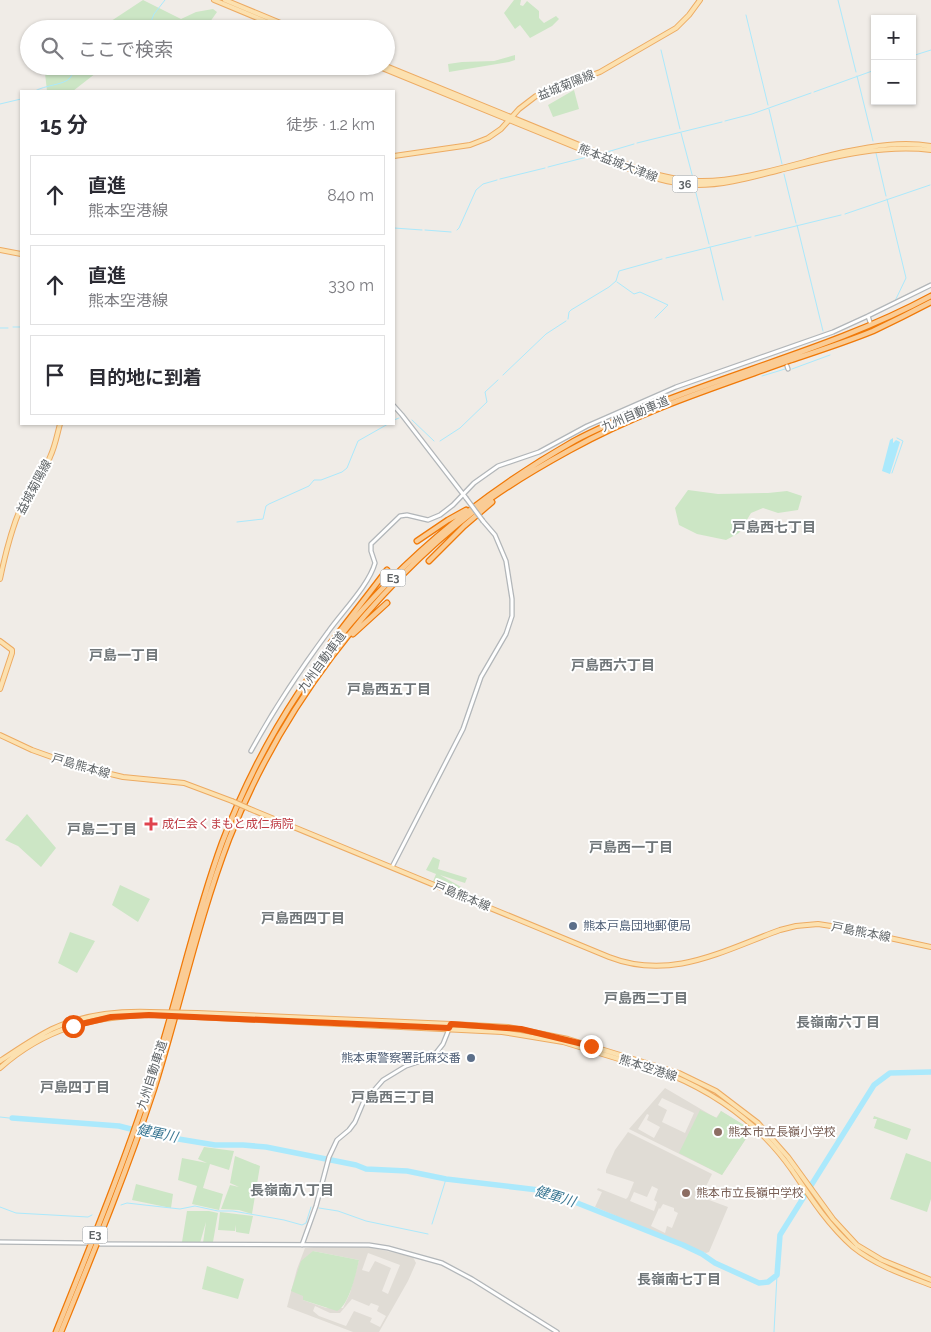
<!DOCTYPE html>
<html lang="ja">
<meta charset="utf-8">
<style>
body{margin:0;font-family:Raleway,"Noto Sans JP",sans-serif;background:#f7f7f7;color:#2b2b33}
.controls{position:absolute;right:15px;top:15px;display:grid;overflow:hidden;border-radius:0px;box-shadow:0 1px 4px #0004}
.controls button{width:45px;height:45px;display:grid;place-items:center;padding:0;border:0;border-bottom:1px solid #e1e1e2;background:#fff;color:#2b2b33;font:25px sans-serif}
.stop{position:absolute;width:15px;height:15px;margin:-11px;border:4px solid #ea580c;border-radius:50%;background:#fff}
.stop.end{background:#ea580c;border-color:#fff;box-shadow:0 1px 5px #0008}
.list{margin:0;padding:0;list-style:none}
h2{display:flex;justify-content:space-between;align-items:center;height:65px;margin:0;padding:0 20px;font-size:21px}
h2 small{font-size:16px;font-weight:400;color:#7c7c81}
.list li{display:grid;grid-template-columns:32px 1fr auto;gap:15px;align-items:center;box-sizing:border-box;height:80px;margin:0 10px 10px;padding:0 10px;border:1px solid #e1e1e2;border-radius:0px}
.list b{display:block;font-size:19px;white-space:nowrap}
.list p{margin:0;font-size:16px;white-space:nowrap;color:#7c7c81}
.list em{font-size:16px;font-style:normal;color:#7c7c81}
.icon{flex:none;width:28px;height:28px;fill:none;stroke:currentColor;stroke-width:2;stroke-linecap:round;stroke-linejoin:round}
.map{position:relative;flex:none;width:931px;height:1332px;overflow:hidden}
.search{position:absolute;background:#fff;box-shadow:0 1px 4px #0004;left:20px;top:20px;width:375px;height:55px;display:flex;align-items:center;gap:12px;box-sizing:border-box;padding:0 18px;border-radius:28px;color:#7c7c81;font-size:19px}
.panel{position:absolute;background:#fff;box-shadow:0 1px 4px #0004;left:20px;top:90px;width:375px;height:335px;border-radius:0px}
.map>svg:first-child{display:block}
.education{fill:#e0dcd5;fill-rule:evenodd}
.green{fill:#cce6c5}
.water{fill:#abe9fc}
.lines{fill:none;stroke-linecap:round;stroke-linejoin:round}
.stream{stroke:#abe9fc;stroke-width:1}
.river{stroke:#abe9fc;stroke-width:5.5}
.minor-casing{stroke:#b2b6b9;stroke-width:5.5}
.major-casing{stroke:#edab63;stroke-width:6}
.highway-casing{stroke:#f07908;stroke-width:7}
.minor{stroke:#fff;stroke-width:3}
.major{stroke:#fce1b0;stroke-width:4}
.highway{stroke:#facc95;stroke-width:4.5}
.minor-bridge-casing{stroke:#b2b6b9;stroke-width:5.5;stroke-linecap:butt}
.major-bridge-casing{stroke:#edab63;stroke-width:6;stroke-linecap:butt}
.minor-bridge{stroke:#fff;stroke-width:3}
.major-bridge{stroke:#fce1b0;stroke-width:4}
.route{stroke:#ea580c;stroke-width:6}
.health-dot{fill:#e0444e;stroke:#fff;stroke-width:2}
.service-dot{fill:#5c6f8a;stroke:#fff;stroke-width:2}
.education-dot{fill:#8d6e63;stroke:#fff;stroke-width:2}
.labels{text-anchor:middle;stroke-width:4;stroke-linejoin:round;paint-order:stroke}
.shield{fill:#fff;stroke:#8f9295;stroke-width:1}
.shield-label{font-size:11px;font-weight:bold;fill:#5f6467}
.street-label{font-size:12px;fill:#5f6467;stroke:#fff}
.health-label{font-size:12px;fill:#be3a42;stroke:#fff;text-anchor:start}
.service-label{font-size:12px;fill:#4e5e75;stroke:#fff;text-anchor:start}
.education-label{font-size:12px;fill:#785e54;stroke:#fff;text-anchor:start}
.neighbourhood-label{font-size:14px;font-weight:bold;fill:#707679;stroke:#fff}
.water-label{font-size:14px;font-style:italic;fill:#3e7a95;stroke:#fff}
</style>
<div class="map">
<svg width="931" height="1332" viewBox="0 0 931 1332">
<rect width="100%" height="100%" fill="#f0ece7"/>
<!-- education -->
<path class="education" d="M665,1088L716,1118L721,1111L747,1127L751,1131L722,1175L629,1129ZM662,1098L694,1113L685,1133L662,1122L667,1110L658,1105ZM647,1114L649,1115L647,1120L660,1127L654,1138L638,1129Z
M628,1132L712,1174L701,1197L728,1207L709,1252L706,1253L697,1250L595,1207L602,1192L597,1190L598,1188L626,1199L628,1197L634,1182L606,1173V1170L615,1150ZM652,1186L658,1189L654,1200L657,1202L654,1211L630,1201L634,1192L647,1197ZM663,1204L674,1208V1211L678,1213L672,1228L667,1226L665,1233L651,1226L659,1208L660,1209Z
M314,1247H369L413,1257L416,1263L408,1281L379,1332H353L287,1307L297,1269L305,1248ZM313,1251L359,1260L350,1293L343,1308H326L303,1300V1296ZM368,1253L400,1265L388,1294L382,1291L391,1268L375,1261L369,1272L362,1270ZM352,1299L369,1306L371,1303L379,1306L377,1311L386,1316L380,1327L370,1322L372,1318L354,1311L346,1326L319,1316L313,1311L315,1306L330,1313H340Z"/>
<!-- green -->
<path class="green" d="M143,0L181,19L196,12L213,9L217,12L205,29H99Z
M514,0H521L520,5L523,6L527,1L539,11V18L544,23L556,16L559,19L552,26L530,38L520,25L515,29L504,13Z
M515,55V60L509,62L449,72L448,64L462,62L494,61Z
M52,66H105L73,91H47L45,73Z
M574,90L579,109L553,117L548,105Z
M688,490L718,494L768,493L787,491L802,496L798,510L778,513L763,508L751,513L739,533L726,540L697,534L679,525L675,508Z
M27,814L56,848L41,867L18,846L5,840Z
M433,857L440,860L438,869L467,878L465,883L440,875L463,888L461,893L432,884L436,874L426,870Z
M120,885L150,899L138,922L112,905Z
M70,932L95,941L77,973L58,963Z
M700,1110L717,1118L721,1111L747,1127L751,1131L722,1175L679,1153Z
M874,1116L911,1129L907,1140L874,1128L877,1119H873Z
M204,1147L234,1151L229,1170L210,1164L203,1188L223,1194L219,1210L192,1204L197,1186L178,1180L182,1158L207,1163L198,1159Z
M906,1153L931,1162V1199L927,1212L890,1199Z
M235,1156L260,1166L252,1214L239,1210L221,1209L230,1185L239,1187L230,1183Z
M136,1184L173,1194L171,1208L132,1200Z
M187,1211H209L218,1213L213,1242L203,1243L206,1222L200,1243L182,1242Z
M220,1212L253,1216L249,1234L236,1232V1225L235,1231L218,1230Z
M313,1251L359,1260C356,1273 349,1306 337,1311L303,1300V1296L291,1291L301,1261Z
M207,1266L244,1279L238,1299L202,1289Z"/>
<!-- water -->
<path class="water" d="M893,438V443L896,440L900,442L890,474L882,471L890,440Z"/>
<g class="lines">
<!-- stream -->
<path class="stream" d="M838,0L856,72
M746,15L768,105
M148,29L154,14L165,0
M661,50L680,129
M912,56L931,50
M857,76L873,141
M35,91C45,85 64,85 70,78C72,75 74,70 76,66
M814,92L875,70
M0,104L21,99
M769,109L782,164
M725,121L752,114L811,93
M681,133L693,178
M637,143L722,122
M607,152L634,144
M876,153L886,196
M548,167L587,157
M784,174L796,223
M500,179L545,168
M695,189L709,244
M887,199L906,278L895,301
M845,214L930,185
M797,225L823,331
M394,228L422,230
M425,230L451,232
M457,230L459,228L476,190L483,184L497,180
M755,236L841,215
M710,247L723,300
M666,258L751,237
M617,282L634,294L640,292L668,305L655,318
M568,319L569,312L571,310L609,287L616,281L619,271L662,259
M13,327H21
M0,328H8
M792,369L830,355
M503,375L546,334L566,321
M762,376L785,369
M394,420L399,418
M412,420L434,441
M440,441L460,428L487,402L485,392L498,380
M892,473L903,441L897,438
M237,522L263,519L266,506L269,504L309,486L314,480H321L342,472L347,468L358,441L388,424
M0,1117L9,1118
M121,1205L127,1203L180,1209L195,1206L218,1211H233L284,1220L302,1225L306,1223L311,1207
M0,1207L16,1213L88,1217L92,1215
M319,1208L338,1211L366,1221L428,1234
M432,1224L446,1179
M774,1332L777,1275"/>
<!-- river -->
<path class="river" d="M12,1118L119,1126L154,1135L215,1145H243L266,1147L356,1165L366,1169L407,1171L446,1179L547,1191L683,1245L702,1254L715,1263L759,1283L768,1282L777,1275L780,1235L874,1085L890,1073L931,1072"/>
<defs>
<path id="minor" d="M868,316L870,322
M787,366L788,369
M394,406L402,415L466,498
M251,751C274,709 300,670 328,632C342,612 369,585 375,563L371,551V544L400,516L407,515L428,520L440,515L453,505L474,483L498,466L539,452L587,426L676,387L833,332L868,316L931,285
M392,867L463,729L481,677L506,634L512,616V599L506,561L495,535L483,521
M0,1242L88,1243
M100,1244L369,1245L388,1248L442,1263L472,1279L557,1332
M302,1245L316,1206L329,1157L337,1140L349,1130L355,1122L363,1103L383,1080L406,1066L427,1059L436,1053L443,1044L451,1024"/>
<path id="major" d="M214,0L284,29
M225,0L295,29
M377,66L644,175C661,180 679,185 697,185C725,185 752,177 780,170C829,158 880,144 931,150
M386,66L643,171C661,176 680,181 699,181C744,182 799,162 844,152C873,146 902,141 931,146
M394,156L470,145L488,138L501,129L519,109L536,96L600,72L676,28L689,15L700,0
M0,250L21,254
M0,579C5,555 14,519 26,497C34,484 45,472 50,457C55,447 57,435 60,424
M0,641L12,650V653L0,689
M0,735L32,750L77,766L123,777L184,783L232,801
M250,809L609,957C671,981 722,951 780,930L796,926L818,924L844,928L931,947
M197,1013L451,1024L508,1027L568,1039L679,1073L716,1091L758,1123L788,1157L833,1219L857,1245L882,1260L931,1280
M196,1017L502,1032L563,1042L671,1075C721,1096 761,1126 792,1170C810,1197 828,1225 853,1247C875,1265 904,1275 931,1285
M0,1061C17,1050 34,1038 52,1029C82,1015 118,1011 150,1012
M0,1068C45,1028 91,1017 149,1015"/>
<path id="highway" d="M417,541L448,520L466,510
M429,561L464,526L492,502
M353,634L387,603
M330,644L387,570
M56,1332C92,1242 129,1152 158,1059C180,988 196,914 222,843C289,666 411,534 574,441C600,427 627,416 654,405C746,368 844,343 931,296
M61,1332C94,1251 127,1171 154,1089C180,1006 198,920 229,839C280,710 368,593 478,508C506,486 539,467 570,450C640,411 716,387 791,360C818,351 846,342 873,331C892,322 912,312 931,302"/>
</defs>
<!-- minor casing -->
<use href="#minor" class="minor-casing"/>
<!-- major casing -->
<use href="#major" class="major-casing"/>
<!-- highway casing -->
<use href="#highway" class="highway-casing"/>
<!-- minor -->
<use href="#minor" class="minor"/>
<!-- major -->
<use href="#major" class="major"/>
<!-- highway -->
<use href="#highway" class="highway"/>
<defs>
<path id="minor-bridge" d="M466,498L483,521"/>
<path id="major-bridge" d="M232,801L250,809
M150,1012L197,1013
M149,1015L196,1017"/>
</defs>
<!-- minor-bridge casing -->
<use href="#minor-bridge" class="minor-bridge-casing"/>
<!-- major-bridge casing -->
<use href="#major-bridge" class="major-bridge-casing"/>
<!-- minor-bridge -->
<use href="#minor-bridge" class="minor-bridge"/>
<!-- major-bridge -->
<use href="#major-bridge" class="major-bridge"/>
</g>
<g class="lines">
<!-- route -->
<path class="route" d="M73,1026L111,1017L149,1015L449,1028L451,1024L521,1029L591,1046"/>
</g>
<!-- markers -->
<path class="health-dot" d="M148.5 816.5h5v5h5v5h-5v5h-5v-5h-5v-5h5z"/>
<g class="service-dot">
<circle cx="573" cy="926" r="5"/>
<circle cx="471" cy="1058" r="5"/>
</g>
<g class="education-dot">
<circle cx="718" cy="1132" r="5"/>
<circle cx="686" cy="1193" r="5"/>
</g>
<g class="labels">
<!-- shield labels -->
<g class="shield">
<rect x="672.5" y="175.5" width="25" height="17" rx="4"/>
<rect x="380.5" y="569.5" width="25" height="17" rx="4"/>
<rect x="82.5" y="1226.5" width="25" height="17" rx="4"/>
</g>
<g class="shield-label">
<text x="685" y="188">36</text>
<text x="393" y="582">E3</text>
<text x="95" y="1239">E3</text>
</g>
<!-- street labels -->
<g class="street-label">
<text transform="translate(566 85) rotate(-22)" y="4">益城菊陽線</text>
<text transform="translate(618 163) rotate(21)" y="4">熊本益城大津線</text>
<text transform="translate(635 414) rotate(-23)" y="4">九州自動車道</text>
<text transform="translate(34 487) rotate(-62)" y="4">益城菊陽線</text>
<text transform="translate(322 662) rotate(-54)" y="4">九州自動車道</text>
<text transform="translate(81 766) rotate(16)" y="4">戸島熊本線</text>
<text transform="translate(462 896) rotate(22)" y="4">戸島熊本線</text>
<text transform="translate(861 932) rotate(11)" y="4">戸島熊本線</text>
<text transform="translate(648 1068) rotate(18)" y="4">熊本空港線</text>
<text transform="translate(152 1075) rotate(-72)" y="4">九州自動車道</text>
</g>
<!-- health labels -->
<g class="health-label">
<text x="162" y="828">成仁会くまもと成仁病院</text>
</g>
<!-- service labels -->
<g class="service-label">
<text x="583" y="930">熊本戸島団地郵便局</text>
<text x="461" y="1062" text-anchor="end">熊本東警察署託麻交番</text>
</g>
<!-- education labels -->
<g class="education-label">
<text x="728" y="1136">熊本市立長嶺小学校</text>
<text x="696" y="1197">熊本市立長嶺中学校</text>
</g>
<!-- neighbourhood labels -->
<g class="neighbourhood-label">
<text x="774" y="532">戸島西七丁目</text>
<text x="124" y="660">戸島一丁目</text>
<text x="613" y="670">戸島西六丁目</text>
<text x="389" y="694">戸島西五丁目</text>
<text x="102" y="834">戸島二丁目</text>
<text x="631" y="852">戸島西一丁目</text>
<text x="303" y="923">戸島西四丁目</text>
<text x="646" y="1003">戸島西二丁目</text>
<text x="838" y="1027">長嶺南六丁目</text>
<text x="75" y="1092">戸島四丁目</text>
<text x="393" y="1102">戸島西三丁目</text>
<text x="292" y="1195">長嶺南八丁目</text>
<text x="679" y="1284">長嶺南七丁目</text>
</g>
<!-- water labels -->
<g class="water-label">
<text transform="translate(157 1133) rotate(12)" y="5">健軍川</text>
<text transform="translate(555 1196) rotate(17)" y="5">健軍川</text>
</g>
</g>
</svg>
<div class="controls">
<button>+</button>
<button>−</button>
</div>
<div class="stop" style="left:73px;top:1026px"></div>
<div class="stop end" style="left:591px;top:1046px"></div>
<div class="search"><svg class="icon" aria-label="search" viewBox="0 0 24 24"><circle cx="10" cy="10" r="6"/><path d="M15 15l6 6"/></svg>ここで検索</div>
<section class="panel">
<h2>15 分<small>徒歩 · 1.2 km</small></h2>
<ul class="list">
<li><svg class="icon" aria-label="ahead" viewBox="0 0 24 24"><path d="M12 20V5M6 11l6-6 6 6"/></svg><div><b>直進</b><p>熊本空港線</p></div><em>840 m</em></li>
<li><svg class="icon" aria-label="ahead" viewBox="0 0 24 24"><path d="M12 20V5M6 11l6-6 6 6"/></svg><div><b>直進</b><p>熊本空港線</p></div><em>330 m</em></li>
<li><svg class="icon" aria-label="arrive" viewBox="0 0 24 24"><path d="M6 21V4h12l-3 4 3 4H6"/></svg><div><b>目的地に到着</b></div></li>
</ul>
</section>
</div>
